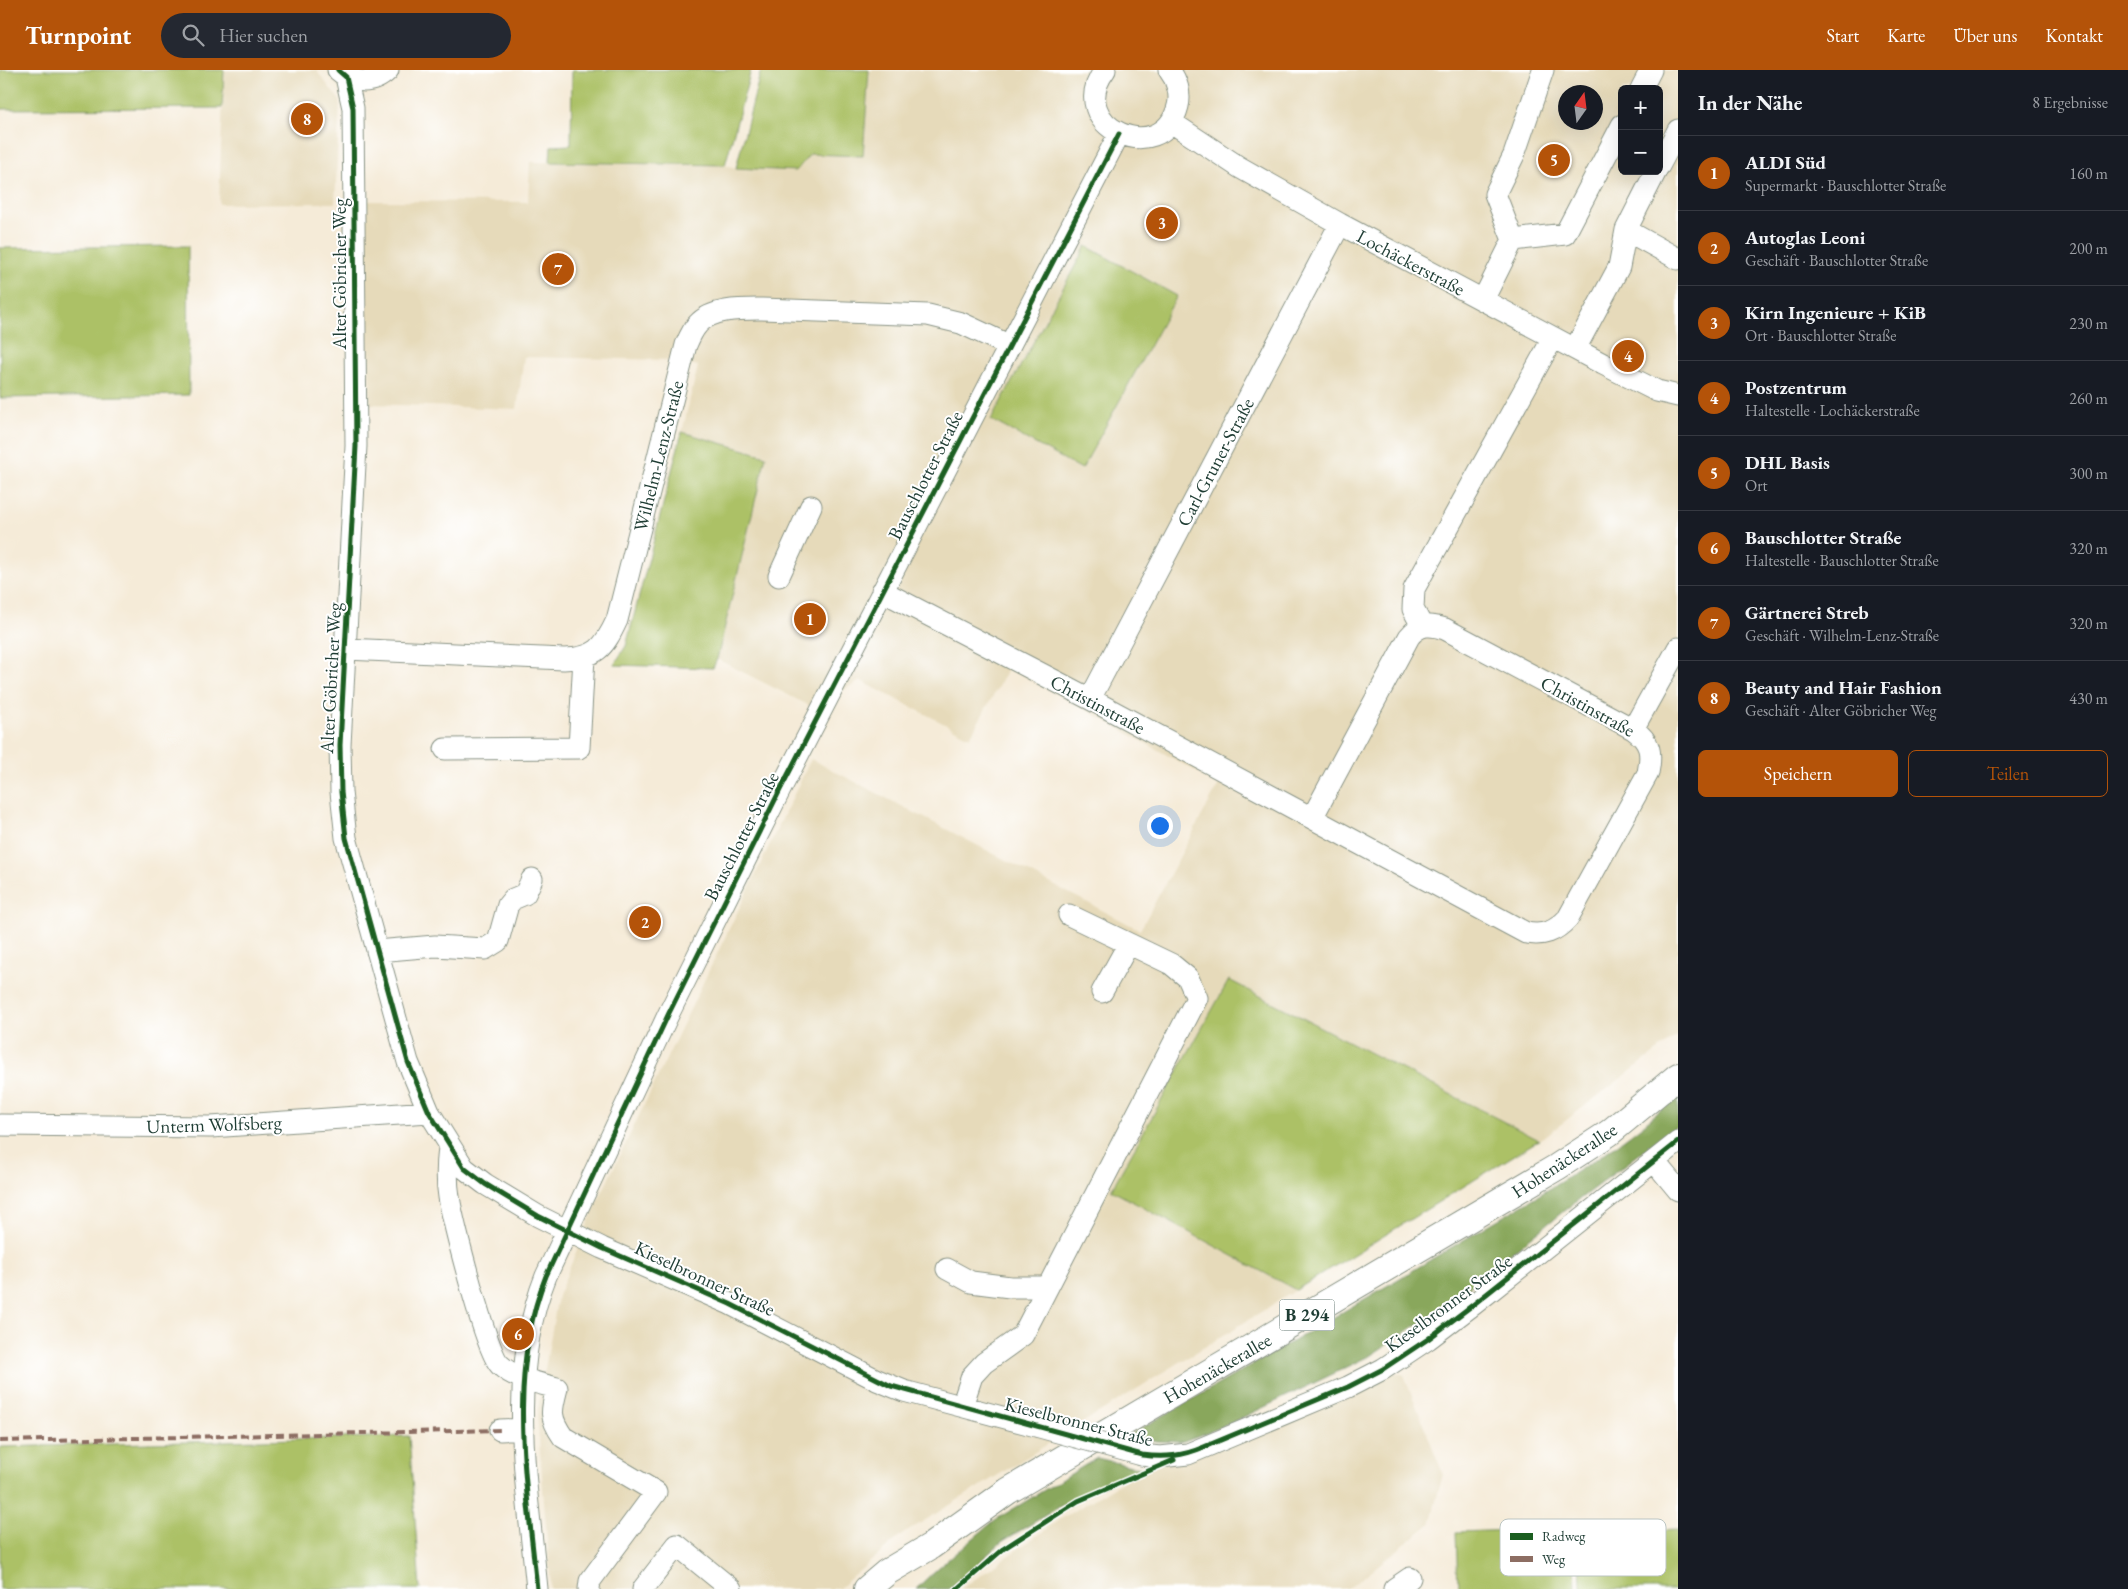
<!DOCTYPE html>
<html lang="de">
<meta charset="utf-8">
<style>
body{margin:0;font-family:"EB Garamond",serif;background:#242831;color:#f1f3f6}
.controls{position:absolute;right:15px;top:15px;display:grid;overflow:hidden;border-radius:8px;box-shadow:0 5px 20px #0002}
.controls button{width:45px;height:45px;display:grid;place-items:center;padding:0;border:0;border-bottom:1px solid #363941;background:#171b24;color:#f1f3f6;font:25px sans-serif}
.compass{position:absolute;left:1558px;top:15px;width:45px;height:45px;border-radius:50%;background:#171b24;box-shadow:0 5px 20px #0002;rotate:14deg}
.you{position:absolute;left:1159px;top:755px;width:18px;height:18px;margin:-12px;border:4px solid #fff;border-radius:50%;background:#1a73e8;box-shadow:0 0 0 8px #1a73e833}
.badge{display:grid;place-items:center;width:32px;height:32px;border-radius:50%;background:#b45309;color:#fff;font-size:16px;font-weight:700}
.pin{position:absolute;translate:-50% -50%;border:2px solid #fff;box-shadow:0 1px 5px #0006}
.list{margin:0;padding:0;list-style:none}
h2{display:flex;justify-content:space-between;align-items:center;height:65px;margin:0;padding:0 20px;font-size:21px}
h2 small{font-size:16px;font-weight:400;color:#9ea1a6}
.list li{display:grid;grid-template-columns:32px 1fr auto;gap:15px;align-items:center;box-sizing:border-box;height:75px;padding:0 20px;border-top:1px solid #363941}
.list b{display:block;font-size:19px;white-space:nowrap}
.list p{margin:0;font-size:16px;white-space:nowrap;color:#9ea1a6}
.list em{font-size:16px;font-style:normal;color:#9ea1a6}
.actions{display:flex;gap:10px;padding:15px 20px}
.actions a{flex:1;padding:11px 0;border:1px solid #b45309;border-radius:8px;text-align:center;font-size:18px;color:#b45309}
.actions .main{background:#b45309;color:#fff}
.icon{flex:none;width:28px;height:28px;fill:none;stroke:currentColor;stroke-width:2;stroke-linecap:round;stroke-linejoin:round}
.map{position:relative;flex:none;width:1678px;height:1519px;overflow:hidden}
header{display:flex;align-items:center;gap:30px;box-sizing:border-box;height:70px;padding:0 25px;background:#b45309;color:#fff}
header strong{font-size:24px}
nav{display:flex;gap:28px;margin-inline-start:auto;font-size:18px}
.search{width:350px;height:45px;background:#242831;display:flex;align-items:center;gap:12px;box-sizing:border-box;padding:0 18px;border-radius:28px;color:#9ea1a6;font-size:19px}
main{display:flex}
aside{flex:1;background:#171b24}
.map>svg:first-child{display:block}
.built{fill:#e6daba;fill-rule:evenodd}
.green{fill:#acc166;stroke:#667f4d}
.forest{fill:#89a75b;stroke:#547248}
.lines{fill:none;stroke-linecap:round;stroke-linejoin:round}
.minor-casing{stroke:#8a9486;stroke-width:23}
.major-casing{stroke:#8a9486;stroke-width:28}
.minor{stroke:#fff;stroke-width:21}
.major{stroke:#fff;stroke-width:26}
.minor-bridge-casing{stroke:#8a9486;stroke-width:23;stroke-linecap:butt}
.minor-bridge{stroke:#fff;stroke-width:21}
.quiet{stroke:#8d6e63;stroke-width:4;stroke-dasharray:8 4;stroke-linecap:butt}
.cycleway-casing{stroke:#fff;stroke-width:8}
.cycleway{stroke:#1b5e20;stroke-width:5}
.labels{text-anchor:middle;stroke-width:4;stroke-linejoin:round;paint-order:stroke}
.shield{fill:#fff;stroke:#627771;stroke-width:1}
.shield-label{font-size:18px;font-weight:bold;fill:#1f3d34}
.street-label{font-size:19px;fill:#1f3d34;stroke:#fff}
.key{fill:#fff;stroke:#bcc5c2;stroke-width:1}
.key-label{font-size:14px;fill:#1f3d34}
</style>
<header>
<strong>Turnpoint</strong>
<div class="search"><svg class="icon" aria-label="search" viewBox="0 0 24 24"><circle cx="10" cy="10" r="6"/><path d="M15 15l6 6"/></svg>Hier suchen</div>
<nav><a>Start</a><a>Karte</a><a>Über uns</a><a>Kontakt</a></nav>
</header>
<main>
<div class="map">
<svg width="1678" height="1519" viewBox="0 0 1678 1519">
<rect width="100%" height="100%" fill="#fff"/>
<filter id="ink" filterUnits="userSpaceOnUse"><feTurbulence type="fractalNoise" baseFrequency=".02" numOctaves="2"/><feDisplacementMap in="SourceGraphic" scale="10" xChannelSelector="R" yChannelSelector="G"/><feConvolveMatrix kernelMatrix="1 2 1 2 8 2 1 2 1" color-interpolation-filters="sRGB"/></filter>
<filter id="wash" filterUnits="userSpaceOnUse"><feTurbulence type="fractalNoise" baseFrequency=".0096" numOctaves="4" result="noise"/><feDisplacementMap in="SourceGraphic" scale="20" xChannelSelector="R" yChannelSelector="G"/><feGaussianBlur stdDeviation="1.12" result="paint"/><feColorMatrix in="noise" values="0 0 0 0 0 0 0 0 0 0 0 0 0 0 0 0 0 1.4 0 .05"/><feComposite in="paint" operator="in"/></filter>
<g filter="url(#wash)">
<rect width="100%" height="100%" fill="#f5ebd8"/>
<!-- built -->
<path class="built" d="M224,0H316L340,31L335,133L219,134Z
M869,0H1678V965L1548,1064L903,1464L838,1519H551L537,1344L558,1226L593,1141L811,689L1140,860L1219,714L1009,597L970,667L861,611L810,636L717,589L766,387L682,362L698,296L672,290L524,287L517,339L370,334L363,131L528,132L530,92L725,95L736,98L809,84L863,86ZM1622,19H1659V101H1622ZM1566,22H1596V52H1566Z
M1383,1299L1404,1305L1443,1404L1430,1454L1348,1519H961L1059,1450L1144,1399L1188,1384Z"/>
<!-- green -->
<path class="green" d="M0,0H224L222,38L0,39Z
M572,0H751L725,95L550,92L551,76L571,75Z
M761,0H869L863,86L810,84L796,101L736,98Z
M188,176L189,325L0,328V178Z
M1086,176L1177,226L1082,399L991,350Z
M682,362L766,386L717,589L713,598L614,595L626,576Z
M1229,910L1539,1070L1296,1220L1111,1120Z
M409,1366L420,1519H0V1377Z
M1574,1458L1576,1519H1458L1456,1462Z
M1678,1460V1519H1581L1579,1464Z"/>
<!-- forest -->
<path class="forest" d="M1678,1024V1055L1565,1140L1444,1237L1368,1287L1227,1355L1181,1372L1156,1371L1129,1365C1245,1300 1359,1233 1472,1165C1543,1122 1618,1082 1678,1024Z
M1097,1388L1144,1399L1079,1425L1003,1471L949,1519H916L938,1498L995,1450Z"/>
</g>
<g filter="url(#ink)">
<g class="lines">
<defs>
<path id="minor" d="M338,0C353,14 373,15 388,0
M1105,0C1063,56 1162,100 1178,36C1181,24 1177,10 1169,0
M346,7L353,38L356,376L340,675L341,722L346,768L408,992L429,1042L464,1098L485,1114L538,1146L602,1178L730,1234L877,1310L904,1321L1036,1356
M1641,19L1651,0
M1171,52L1239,97L1340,154L1603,294L1657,321L1678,326
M1659,96L1678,60
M1656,101L1626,160L1678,189
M1513,170L1565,164L1622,55
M1483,230L1513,170L1495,124L1514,85L1543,0
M1575,279L1619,197L1626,160
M779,506L811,436
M882,521L1090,629L1526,863C1544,866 1555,862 1568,848L1648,703C1652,683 1651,672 1633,659L1445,559C1430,554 1419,554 1409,567L1312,748
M1422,556L1413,539L1414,519L1553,268
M346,579L564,589C596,588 604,578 617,550L686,275C689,268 693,259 698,254C712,238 743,239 762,239L928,245L961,253L1008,275
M1090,629L1340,154
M1633,659L1678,578
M445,679L579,678L584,587
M377,881L435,876L485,879L498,871L508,835L513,829L525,824L532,809
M1102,922L1128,875
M0,1055L211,1057L429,1042
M449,1077C447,1094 446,1110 449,1127C453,1151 486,1283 500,1295C515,1309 538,1313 557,1318C551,1341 549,1347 563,1367L656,1422L590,1511L589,1519
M1654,1091L1678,1120
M947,1199L971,1212L1010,1217H1047
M962,1336L972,1306L984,1293L1023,1265L1197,928L1188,908L1171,894L1069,845
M500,1360L523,1359
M1142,1385L1160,1387L1188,1384L1348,1317L1383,1299L1428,1269L1474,1234L1678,1072
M537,1519C527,1415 506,1306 546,1206L669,943L780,720L1119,64
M643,1519L677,1475L731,1519
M1394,1519L1410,1508"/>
<path id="major" d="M867,1519L887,1502L931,1476L1008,1421L1557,1097L1609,1063L1678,1006"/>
</defs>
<!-- minor casing -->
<use href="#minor" class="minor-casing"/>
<!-- major casing -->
<use href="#major" class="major-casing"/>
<!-- minor -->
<use href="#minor" class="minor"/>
<!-- major -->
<use href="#major" class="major"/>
<defs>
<path id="minor-bridge" d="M1036,1356L1142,1385"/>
</defs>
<!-- minor-bridge casing -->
<use href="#minor-bridge" class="minor-bridge-casing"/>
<!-- minor-bridge -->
<use href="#minor-bridge" class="minor-bridge"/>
<!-- quiet -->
<path class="quiet" d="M0,1371L500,1360"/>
<defs>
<path id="cycleway" d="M338,0L346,7L353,38L356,376L340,675L341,722L346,768L408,992L429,1042L464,1098L485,1114L538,1146L602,1178L730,1234L891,1316L1142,1385C1165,1388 1183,1386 1204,1377L1348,1317L1383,1299L1428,1269L1474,1234L1678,1072
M537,1519C527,1415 506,1306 546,1206L669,943L780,720L1119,64
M957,1519L1003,1479L1078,1431L1174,1390"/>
</defs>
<!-- cycleway casing -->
<use href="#cycleway" class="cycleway-casing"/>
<!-- cycleway -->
<use href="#cycleway" class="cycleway"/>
</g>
</g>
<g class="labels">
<!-- shield labels -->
<rect class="shield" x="1279.5" y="1229.5" width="55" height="31" rx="4"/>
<g class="shield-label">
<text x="1307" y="1251">B 294</text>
</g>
<!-- street labels -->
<g class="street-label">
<text transform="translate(1411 192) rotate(28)" y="7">Lochäckerstraße</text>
<text transform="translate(339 204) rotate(-90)" y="7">Alter Göbricher Weg</text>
<text transform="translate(658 386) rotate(-76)" y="7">Wilhelm-Lenz-Straße</text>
<text transform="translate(1215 392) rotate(-62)" y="7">Carl-Gruner-Straße</text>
<text transform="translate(925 405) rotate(-63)" y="7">Bauschlotter Straße</text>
<text transform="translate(330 608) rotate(-87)" y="7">Alter Göbricher Weg</text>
<text transform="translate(1098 634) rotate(28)" y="7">Christinstraße</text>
<text transform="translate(1588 636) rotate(29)" y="7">Christinstraße</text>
<text transform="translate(741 766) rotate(-63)" y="7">Bauschlotter Straße</text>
<text transform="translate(214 1054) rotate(-2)" y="7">Unterm Wolfsberg</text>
<text transform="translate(1564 1090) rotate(-33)" y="7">Hohenäckerallee</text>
<text transform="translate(705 1208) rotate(25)" y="7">Kieselbronner Straße</text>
<text transform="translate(1448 1233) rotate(-36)" y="7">Kieselbronner Straße</text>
<text transform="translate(1217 1298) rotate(-30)" y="7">Hohenäckerallee</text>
<text transform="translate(1079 1351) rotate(14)" y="7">Kieselbronner Straße</text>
</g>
</g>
<!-- legend -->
<rect x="1500" y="1449" width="166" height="57" rx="8" class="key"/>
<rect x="1510" y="1463" width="23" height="7" fill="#1b5e20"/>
<rect x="1510" y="1486" width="23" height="6" fill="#8d6e63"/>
<g class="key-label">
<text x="1542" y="1471">Radweg</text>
<text x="1542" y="1494">Weg</text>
</g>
</svg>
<div class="controls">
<button>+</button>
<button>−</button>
</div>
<svg class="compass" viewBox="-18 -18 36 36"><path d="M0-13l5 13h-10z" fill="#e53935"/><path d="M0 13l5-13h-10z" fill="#9ea1a6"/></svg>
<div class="you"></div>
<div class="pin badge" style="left:810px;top:549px">1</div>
<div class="pin badge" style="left:645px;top:852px">2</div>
<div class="pin badge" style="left:1162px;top:153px">3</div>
<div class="pin badge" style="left:1628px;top:286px">4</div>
<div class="pin badge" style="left:1554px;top:90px">5</div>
<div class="pin badge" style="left:518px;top:1264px">6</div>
<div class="pin badge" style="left:558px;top:199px">7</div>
<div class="pin badge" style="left:307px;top:49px">8</div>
</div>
<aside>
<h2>In der Nähe<small>8 Ergebnisse</small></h2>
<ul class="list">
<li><span class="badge">1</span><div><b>ALDI Süd</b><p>Supermarkt · Bauschlotter Straße</p></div><em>160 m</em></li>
<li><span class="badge">2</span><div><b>Autoglas Leoni</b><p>Geschäft · Bauschlotter Straße</p></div><em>200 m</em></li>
<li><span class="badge">3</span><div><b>Kirn Ingenieure + KiB</b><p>Ort · Bauschlotter Straße</p></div><em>230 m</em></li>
<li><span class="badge">4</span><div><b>Postzentrum</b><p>Haltestelle · Lochäckerstraße</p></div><em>260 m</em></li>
<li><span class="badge">5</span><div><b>DHL Basis</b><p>Ort</p></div><em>300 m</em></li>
<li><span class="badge">6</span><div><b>Bauschlotter Straße</b><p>Haltestelle · Bauschlotter Straße</p></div><em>320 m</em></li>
<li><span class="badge">7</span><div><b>Gärtnerei Streb</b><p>Geschäft · Wilhelm-Lenz-Straße</p></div><em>320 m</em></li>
<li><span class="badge">8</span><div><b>Beauty and Hair Fashion</b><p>Geschäft · Alter Göbricher Weg</p></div><em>430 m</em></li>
</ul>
<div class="actions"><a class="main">Speichern</a><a>Teilen</a></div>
</aside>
</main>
